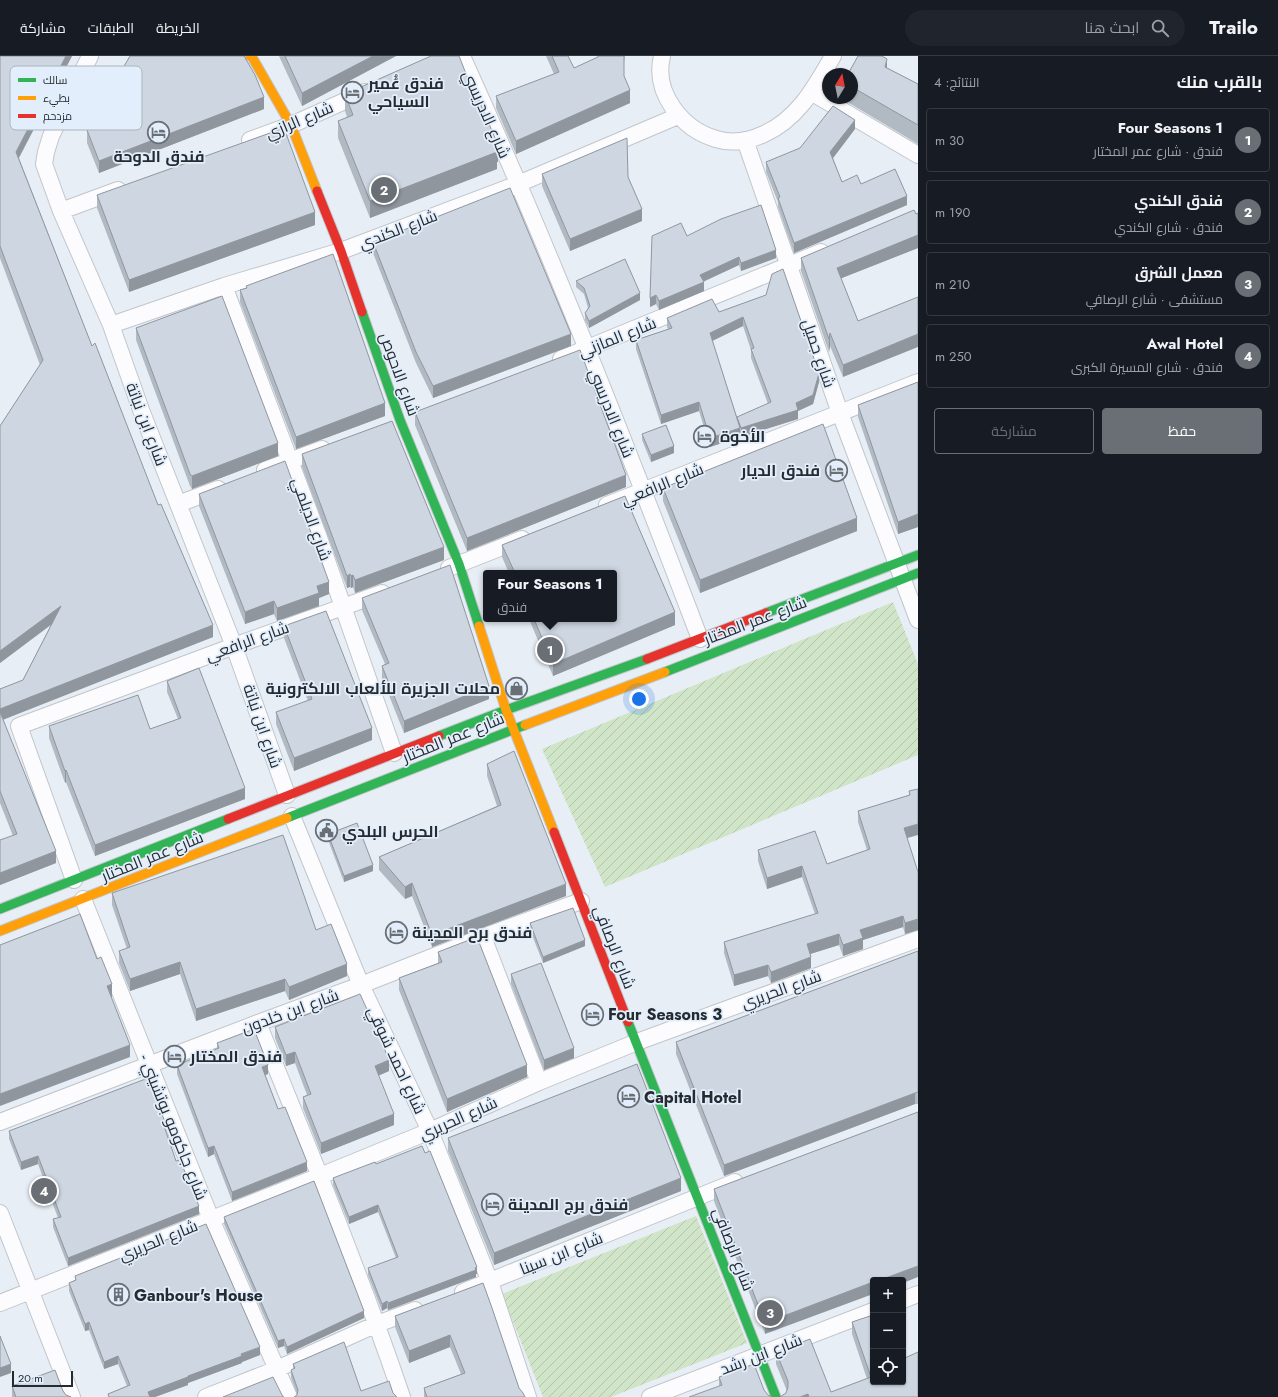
<!DOCTYPE html>
<html lang="ar">
<meta charset="utf-8">
<style>
body{margin:0;font-family:Jost,Cairo,sans-serif;background:#20242c;color:#f1f3f6;direction:rtl}
.controls{position:absolute;right:12px;bottom:12px;display:grid;overflow:hidden;border-radius:4px;box-shadow:0 1px 3px #0004}
.controls button{width:36px;height:36px;display:grid;place-items:center;padding:0;border:0;border-bottom:1px solid #363941;background:#171b24;color:#f1f3f6;font:20px sans-serif}
.compass{position:absolute;left:822px;top:12px;width:36px;height:36px;border-radius:50%;background:#171b24;box-shadow:0 1px 3px #0004;rotate:10deg}
.scale{position:absolute;left:12px;bottom:10px;width:61px;box-sizing:border-box;padding-left:4px;border:2px solid #262b30;border-top:0;font-size:11px;line-height:14px;white-space:nowrap;color:#262b30;-webkit-text-stroke:3px #e2eefb;paint-order:stroke}
.you{position:absolute;left:639px;top:643px;width:14px;height:14px;margin:-10px;border:3px solid #fff;border-radius:50%;background:#1a73e8;box-shadow:0 0 0 6px #1a73e833}
.badge{display:grid;place-items:center;width:26px;height:26px;border-radius:50%;background:#6a6f75;color:#fff;font-size:13px;font-weight:700}
.pin{position:absolute;translate:-50% -50%;border:2px solid #fff;box-shadow:0 1px 4px #0006}
.popup{position:absolute;left:483px;top:514px;width:134px;height:52px;box-sizing:border-box;display:grid;place-content:center;border-radius:4px;background:#171b24;filter:drop-shadow(0 1px 3px #0005);font-size:13px;white-space:nowrap;color:#9ea1a6}
.popup b{font-size:15px;color:#f1f3f6}
.popup::after{content:'';position:absolute;left:50%;top:100%;margin-left:-8px;border:8px solid transparent;border-top-color:#171b24}
.list{margin:0;padding:0;list-style:none}
h2{display:flex;justify-content:space-between;align-items:center;height:52px;margin:0;padding:0 16px;font-size:17px}
h2 small{font-size:13px;font-weight:400;color:#9ea1a6}
.list li{display:grid;grid-template-columns:26px 1fr auto;gap:12px;align-items:center;box-sizing:border-box;height:64px;margin:0 8px 8px;padding:0 8px;border:1px solid #363941;border-radius:4px}
.list b{display:block;font-size:15px;white-space:nowrap}
.list p{margin:0;font-size:13px;white-space:nowrap;color:#9ea1a6}
.list em{font-size:13px;font-style:normal;color:#9ea1a6}
.actions{display:flex;gap:8px;padding:12px 16px}
.actions a{flex:1;padding:9px 0;border:1px solid #6a6f75;border-radius:4px;text-align:center;font-size:14px;color:#6a6f75}
.actions .main{background:#6a6f75;color:#fff}
.icon{flex:none;width:22px;height:22px;fill:none;stroke:currentColor;stroke-width:2;stroke-linecap:round;stroke-linejoin:round}
.map{position:relative;flex:none;width:918px;height:1341px;overflow:hidden;direction:ltr}
header{display:flex;align-items:center;gap:24px;box-sizing:border-box;height:56px;padding:0 20px;background:#171b24;border-bottom:1px solid #363941}
header strong{font-size:19px}
nav{display:flex;gap:22px;margin-inline-start:auto;font-size:14px}
.search{width:280px;height:36px;background:#20242c;display:flex;align-items:center;gap:10px;box-sizing:border-box;padding:0 14px;border-radius:22px;color:#9ea1a6;font-size:15px}
main{display:flex}
aside{flex:1;background:#171b24}
.map>svg:first-child{display:block}
.garden{fill:url(#garden-furrows)}
.lines{fill:none;stroke-linecap:round;stroke-linejoin:round}
.street-casing{stroke:#c1c6cb;stroke-width:18}
.fast-casing{stroke:#c1c6cb;stroke-width:11}
.slow-casing{stroke:#c1c6cb;stroke-width:11}
.jam-casing{stroke:#c1c6cb;stroke-width:11}
.street{stroke:#fcfcfe;stroke-width:16}
.fast{stroke:#30b455;stroke-width:9}
.slow{stroke:#ff9f0a;stroke-width:9}
.jam{stroke:#e5322d;stroke-width:9}
.wall{fill:#b1b9c2;fill-rule:evenodd}
.shaded-wall{fill:#90969e}
.building{fill:#ced7e1;stroke:#90969e}
.labels{text-anchor:middle;stroke-width:3.5;stroke-linejoin:round;paint-order:stroke}
.poi-label{font-size:16px;font-weight:bold;fill:#262b30;stroke:#e2eefb;text-anchor:start}
.street-label{font-size:16px;fill:#262b30;stroke:#e2eefb}
.key{fill:#e2eefb;stroke:#aab4be;stroke-width:1}
.key-label{font-size:11px;fill:#262b30}
</style>
<header>
<strong>Trailo</strong>
<div class="search"><svg class="icon" aria-label="search" viewBox="0 0 24 24"><circle cx="10" cy="10" r="6"/><path d="M15 15l6 6"/></svg>ابحث هنا</div>
<nav><a>الخريطة</a><a>الطبقات</a><a>مشاركة</a></nav>
</header>
<main>
<aside>
<h2>بالقرب منك<small>النتائج: 4</small></h2>
<ul class="list">
<li><span class="badge">1</span><div><b>Four Seasons 1</b><p>فندق · شارع عمر المختار</p></div><em>30 m</em></li>
<li><span class="badge">2</span><div><b>فندق الكندي</b><p>فندق · شارع الكندي</p></div><em>190 m</em></li>
<li><span class="badge">3</span><div><b>معمل الشرق</b><p>مستشفى · شارع الرصافي</p></div><em>210 m</em></li>
<li><span class="badge">4</span><div><b>Awal Hotel</b><p>فندق · شارع المسيرة الكبرى</p></div><em>250 m</em></li>
</ul>
<div class="actions"><a class="main">حفظ</a><a>مشاركة</a></div>
</aside>
<div class="map">
<svg width="918" height="1341" viewBox="0 0 918 1341">
<defs>
<pattern id="garden-furrows" width="10" height="10" patternUnits="userSpaceOnUse"><rect width="10" height="10" fill="#d0e4c7"/><path d="M-1 1l2-2M0 10L10 0M9 11l2-2" fill="none" stroke="#b2c4ab"/></pattern>
</defs>
<rect width="100%" height="100%" fill="#e8eef5"/>
<!-- garden -->
<path class="garden" d="M893,546L918,608V699L605,831L542,693Z
M696,1160L747,1287L611,1341H543L502,1238Z"/>
<g class="lines">
<defs>
<path id="street" d="M90,0L51,80L46,96L44,108L61,155L111,269L141,354L234,590L287,739
M462,0C481,42 500,85 518,127C583,278 642,430 700,583
M662,0C653,37 682,73 716,83C732,88 749,85 764,78C798,63 815,31 833,0
M811,36L918,99
M250,84L291,69L365,36
M745,84L840,357L918,564
M61,155L118,134
M224,230L318,479L394,697
M111,269L224,230L341,195L518,128L678,60
M561,303L821,196
M265,414L322,393
M178,448L218,433
M607,449L918,326
M449,512L522,483
M292,760L361,929L430,1075L490,1226L528,1341
M74,824L19,670L234,590L382,537
M83,843L211,1163L289,1341
M483,881L539,1026
M258,967C308,1091 359,1214 402,1341
M0,1066L258,967L361,929L483,881L581,845
M0,1157L72,1341
M463,1236L735,1126
M903,1244L918,1238
M0,1247L320,1120L430,1075L539,1026L637,986L918,883
M206,1341L277,1313L377,1268L415,1254
M650,1341L873,1255"/>
<path id="fast" d="M362,256L400,364L459,508L479,570
M766,557L918,499
M665,616L918,517
M439,680L506,654L647,603
M287,762L525,669
M0,853L228,763
M628,966L776,1341"/>
<path id="slow" d="M250,0L252,1L291,69L317,135
M479,570L506,654L554,776
M525,669L665,616
M0,875L287,762"/>
<path id="jam" d="M317,135L341,195L362,256
M647,603L766,557
M228,763L439,680
M554,776L628,966"/>
</defs>
<!-- street casing -->
<use href="#street" class="street-casing"/>
<!-- fast casing -->
<use href="#fast" class="fast-casing"/>
<!-- slow casing -->
<use href="#slow" class="slow-casing"/>
<!-- jam casing -->
<use href="#jam" class="jam-casing"/>
<!-- street -->
<use href="#street" class="street"/>
<!-- fast -->
<use href="#fast" class="fast"/>
<!-- slow -->
<use href="#slow" class="slow"/>
<!-- jam -->
<use href="#jam" class="jam"/>
</g>
<!-- wall -->
<path class="wall" d="M0,0H72L19,102L92,290L213,581L3,663L56,807L0,829V784L13,780L0,747V633L23,624L51,569L0,607V370L40,309L0,202Z
M279,0H396L302,50Z
M546,0H568L574,12L625,0L624,6V20L630,47L516,98L496,52V40L554,18Z
M887,12L918,28V88L844,44V42H852V18Z
M345,38L498,106H497V113L370,162L338,82V65L347,61L345,55Z
M264,53L99,117L87,87V74Z
M855,73L833,102L842,126L861,128L907,149L794,197L778,151V146L766,116V106Z
M542,118L628,121L642,165L570,195L542,130Z
M97,139L315,169L129,236L97,152Z
M918,157V192L841,222L858,265L843,321L830,290L829,296L801,215V202Z
M687,180L776,202L741,215L739,209L703,226L704,235L659,254L656,248L650,251Z
M373,186L571,290L433,342L416,307L373,197Z
M576,225L640,244L589,272L585,264V257L588,252L584,238L576,231Z
M246,230L385,360L296,393L240,246V234L246,232Z
M766,239L819,326L813,348L798,355V363L741,381L740,379V381L710,391L699,355L661,368L636,293V284L668,273L667,271V262L719,256ZM743,270L751,294V302L768,348L737,361L712,285Z
M136,272L278,400L192,433L190,430L136,284Z
M918,326V471L898,478L858,361V349Z
M415,356L626,431L467,495L415,369Z
M642,378L674,397L651,406L642,384Z
M302,398L444,504L355,537L353,531L351,532L350,531L347,532L302,411Z
M663,432L857,475L700,537L663,445Z
M199,438L329,538L319,542V550L277,565L274,558L245,568L199,450Z
M625,440L675,556V569L553,620L529,563H614V517H509L502,501V489Z
M362,542L489,643L404,677L382,622V610L385,608L362,554Z
M284,570L372,684L294,715L276,668V656L308,645L284,582Z
M167,625L245,743L95,800L66,726L65,727L49,682V670L150,673L178,663L167,636Z
M487,708L566,840L432,891L412,840L405,843L379,814V801L497,750L487,720Z
M918,733L907,782L918,816V874L905,878L903,871L863,884V893L843,900L839,889L810,898L811,912L771,927L768,920L734,930L724,897V886L815,858L802,821L767,833L758,805V794L827,808L867,794L858,766V755L909,739V735Z
M328,778L373,815L344,826L328,784Z
M112,837L316,874L347,920L289,944L285,935L196,965L180,918L130,935L119,907V895L127,893L112,849Z
M530,867L585,890L543,907L530,874Z
M918,895V1048H915L724,1120L676,998V986Z
M438,896L527,1021L447,1056L399,934V922L438,907Z
M511,918L574,1002L544,1014L511,928Z
M275,971L389,1015L378,1020L394,1069L321,1098L303,1052V1041L307,1039L295,1007L286,1010L275,982Z
M217,987L268,1018L265,1019L278,1053L307,1115L232,1145L214,1098L208,1101L177,1018V1009L217,993Z
M918,1056L765,1278L714,1145V1133Z
M165,1073L176,1105L199,1158L68,1210L53,1171V1163L58,1162L38,1108L21,1114L9,1083V1075Z
M448,1082L681,1135L494,1209L448,1095Z
M376,1108L477,1218H476V1221L388,1254L387,1252L382,1255L368,1219V1212L396,1202L378,1156L349,1168L333,1129V1122Z
M224,1161L364,1262L287,1298L284,1290L278,1292L224,1168Z
M75,1220L260,1299L242,1306V1307L188,1327V1329L155,1341H108V1338L127,1330L118,1308L104,1313L89,1274L85,1275L69,1235V1227L75,1224Z
M483,1227L519,1332L525,1341H424V1332L461,1318L450,1291L409,1307L395,1271V1260Z
M852,1266L905,1302L918,1341H780L786,1337L787,1335L776,1308V1296L831,1336L867,1323L852,1278Z
M293,1308L361,1335L393,1337L297,1338L291,1322V1314L293,1313Z
M719,1321L764,1334L768,1339L719,1330Z
M12,1330L63,1335L66,1339L71,1341H12Z"/>
<!-- shaded-wall -->
<path class="shaded-wall" d="M66,0H72L16,107V96Z
M373,0H396L302,50V37Z
M887,3V21L885,11Z
M630,34V47L516,98V85Z
M264,41V53L99,117V105Z
M855,64V73L830,106V96Z
M498,89V106H497V113L370,162V145Z
M907,140V149L794,197V187Z
M642,153V165L570,195V183Z
M315,156V169L129,236V224Z
M918,179V192L837,224V212Z
M776,194V202L741,215V207Z
M739,201V209L700,227V219Z
M704,226V235L659,254V245Z
M640,237V244L589,272V265Z
M656,239V248L650,251V242Z
M743,261V270L710,286V277Z
M830,277V290L829,296V283Z
M571,278V290L433,342V330Z
M918,278V291L843,321V309Z
M819,317V326L813,348L798,355V363L741,381V372L796,347Z
M699,346V355L661,368V359Z
M385,347V360L296,393V381Z
M740,372V381L710,391V382Z
M278,387V400L192,433V420Z
M674,390V397L651,406V399Z
M626,419V431L467,495V482Z
M918,458V471L898,478V466Z
M857,462V475L700,537V524Z
M444,491V504L355,537V524Z
M350,518V531L347,532V520Z
M353,519V531L351,532V520Z
M329,526V538L319,542V550L277,565V552L317,530Z
M274,545V558L245,568V556Z
M61,550V561L0,607V595Z
M675,556V569L553,620V608Z
M213,569V581L0,665V653Z
M489,630V643L404,677V665Z
M372,672V684L294,715V702Z
M66,714V726L65,727V715Z
M245,732V743L95,800V789Z
M918,768V779L904,783V772Z
M56,795V807L0,829V817Z
M373,809V815L344,826V820Z
M802,810V821L767,833V822Z
M412,827V840L405,843V831Z
M566,828V840L432,891V879Z
M903,860V871L863,884V893L843,900V889L860,874Z
M918,863V874L905,878V867Z
M839,878V889L807,899V888Z
M585,884V890L543,907V901Z
M811,901V912L771,927V916Z
M180,906V918L130,935V923Z
M347,908V920L289,944V931Z
M768,909V920L734,930V919Z
M285,923V935L196,965V953Z
M112,928V941L107,942V930Z
M130,989V1001L0,1050V1038Z
M574,992V1002L544,1014V1004Z
M295,996V1007L286,1010V999Z
M389,1004V1015L375,1021V1010Z
M268,1009V1018L262,1020V1011Z
M527,1009V1021L447,1056V1043Z
M915,1037V1048L724,1120V1109Z
M394,1058V1069L321,1098V1087Z
M165,1066V1074L163,1067Z
M214,1090V1098L208,1101V1092Z
M38,1100V1108L21,1114V1106Z
M307,1106V1115L232,1145V1136Z
M681,1122V1135L494,1209V1197Z
M378,1149V1156L349,1168V1161Z
M199,1150V1158L68,1210V1202Z
M918,1210V1221L903,1227V1224H880Z
M477,1211V1218H476V1221L388,1254V1247Z
M873,1226V1238L765,1278V1267Z
M387,1245V1252L382,1255V1248Z
M364,1255V1262L287,1298V1291Z
M89,1266V1274L85,1275V1268Z
M450,1279V1291L409,1307V1295Z
M284,1283V1290L278,1292V1285Z
M260,1291V1299L242,1306V1307L188,1327V1329L155,1341H148V1336Z
M118,1300V1308L104,1313V1306Z
M11,1308V1317L0,1321V1312Z
M808,1338V1341H800Z"/>
<!-- building -->
<path class="building" d="M0,0H66L16,96L92,290L95,287L158,449L161,448L213,569L0,653V633L23,624L61,550L0,595V370L43,304L0,190Z
M130,0H244L255,19L264,41L99,105L87,74Z
M285,0H373L302,37Z
M431,0H459L476,43L478,42L498,89L495,90L497,96L370,145L338,65L353,59L345,38Z
M552,0H568L574,12L598,1V0H624V20L630,34L516,85L496,40L559,16Z
M858,0H882L887,3L885,11L918,28V69L852,31V18H848Z
M833,50L855,64L830,96L842,126L857,119L861,128L895,113L907,140L794,187L778,142L780,141L766,106L800,92Z
M284,72L315,156L129,224L97,139Z
M627,82L628,121L642,153L570,183L542,118Z
M510,132L571,278L433,330L416,296L373,186Z
M761,149L776,194L741,207L739,201L700,219L704,226L659,245L656,239L650,242L652,180L681,167L687,180L721,163Z
M914,154L916,158L918,157V179L837,212L858,265L918,241V278L843,309L830,277L829,283L801,202Z
M333,198L385,347L296,381L240,234L247,232L246,230Z
M625,203L640,237L589,265L585,257L590,250L584,232L576,225Z
M783,213L819,317L813,339L796,347L798,354L741,372L737,361L771,346L751,293L754,292L743,261L710,277L740,372L710,382L699,346L661,359L636,284L672,272L667,262L712,243L719,256L766,239L772,218Z
M222,240L278,387L192,420L190,418L136,272Z
M580,294L626,419L467,482L415,356Z
M918,326V458L898,466L858,349Z
M392,365L444,491L355,524L353,519L351,520L350,518L347,520L302,398Z
M823,368L857,462L700,524L663,432Z
M666,369L674,390L651,399L642,378Z
M285,405L329,526L317,530L319,537L277,552L274,545L245,556L199,438Z
M625,440L675,556L553,608L534,563H614V517H515L502,489Z
M450,509L489,630L404,665L382,610L389,607L362,542Z
M326,555L372,672L294,702L276,656L312,643L284,570Z
M199,612L245,732L95,789L66,714L65,715L49,670L138,639L150,673L181,662L167,625Z
M0,656L56,795L0,817V784L17,778L0,735Z
M514,695L566,828L432,879L412,827L405,831L379,801L501,749L487,708Z
M918,733V768L904,772L918,816V863L905,867L903,860L860,874L863,882L843,889L839,878L807,888L811,901L771,916L768,909L734,919L724,886L818,857L802,810L767,822L758,794L815,775L827,808L870,793L858,755L910,739L909,735Z
M357,767L373,809L344,820L328,778Z
M283,779L316,874L331,868L347,908L289,931L285,923L196,953L180,906L130,923L119,895L130,891L112,837Z
M573,852L585,884L543,901L530,867Z
M80,858L97,903L101,901L112,928L107,930L130,989L0,1038V889Z
M477,881L527,1009L447,1043L399,922L442,906L438,896Z
M918,895V1036L915,1037L724,1109L676,986Z
M541,907L574,992L544,1004L511,918Z
M360,938L377,975L389,1004L375,1010L394,1058L321,1087L303,1041L311,1038L295,996L286,999L275,971Z
M254,973L268,1009L262,1011L278,1053L285,1051L307,1106L232,1136L214,1090L208,1092L177,1009L219,992L217,987Z
M637,1008L681,1122L494,1197L448,1082Z
M148,1022L165,1066L163,1067L176,1105L180,1104L199,1150L68,1202L53,1163L61,1161L38,1100L21,1106L9,1075Z
M918,1056V1210L880,1224H873V1226L765,1267L714,1133Z
M422,1090L425,1097L430,1095L477,1211L475,1212L476,1214L388,1247L387,1245L382,1248L368,1212L398,1201L378,1149L349,1161L333,1122L375,1106L376,1108Z
M314,1125L364,1255L287,1291L284,1283L278,1285L224,1161Z
M206,1168L260,1291L241,1298L242,1300L188,1320V1321L148,1336L150,1341H109L108,1338L130,1329L118,1300L104,1306L89,1266L85,1268L69,1227L76,1224L75,1220Z
M483,1227L492,1252L519,1332L523,1337L525,1341H427L424,1332L465,1317L450,1279L409,1295L395,1260Z
M873,1259V1326H903V1295L905,1302L918,1296V1341H809L808,1338L800,1341H780L786,1337L788,1331V1325L776,1296L810,1283L831,1336L871,1321L852,1266Z
M0,1280L11,1308L0,1312Z
M344,1286L361,1335L389,1325L393,1337L397,1341H294L297,1339L298,1334L291,1314L295,1312L293,1308Z
M754,1308L764,1334L768,1339L772,1341H689L722,1329L719,1321Z
M55,1314L63,1335L66,1339L71,1341H16L12,1330Z
M273,1321L283,1341H284H223Z"/>
<!-- icons -->
<defs>
<symbol id="hotel-ring" viewBox="-11 -11 22 22"><circle r="9.5" fill="#e2eefb" stroke="#6a6f75" stroke-width="1.5"/><path d="M-6-4.5h1.5V1H6V5H4.5V3h-9V5H-6ZM-4 0a1.8 1.8 0 1 1 3.6 0ZM.5 0V-2.5h3Q6-2.5 6 0Z" fill="#6a6f75"/></symbol>
<symbol id="shop-ring" viewBox="-11 -11 22 22"><circle r="9.5" fill="#e2eefb" stroke="#6a6f75" stroke-width="1.5"/><path d="M-5-2.5h2.3a2.7 3.5 0 0 1 5.4 0H5L5.5 6h-11ZM-1.5-2.5h3a1.5 2.3 0 0 0-3 0Z" fill="#6a6f75"/></symbol>
<symbol id="civic-ring" viewBox="-11 -11 22 22"><circle r="9.5" fill="#e2eefb" stroke="#6a6f75" stroke-width="1.5"/><path d="M-.6-6.5H3V-4.5H.6V-3L4-1V1h2V6H-6V1h2V-1L-.6-3ZM-1.2 2.5V6h2.4V2.5Z" fill="#6a6f75"/></symbol>
<symbol id="building-ring" viewBox="-11 -11 22 22"><circle r="9.5" fill="#e2eefb" stroke="#6a6f75" stroke-width="1.5"/><path d="M-4-6H4V6H1V3H-1V6H-4ZM-2.5-4.3h1.7v1.8h-1.7ZM.8-4.3h1.7v1.8H.8ZM-2.5-1h1.7V.8h-1.7ZM.8-1h1.7V.8H.8Z" fill="#6a6f75"/></symbol>
</defs>
<g fill-rule="evenodd">
<use href="#hotel-ring" x="340" y="24" width="25" height="25"/>
<use href="#hotel-ring" x="146" y="64" width="25" height="25"/>
<use href="#hotel-ring" x="692" y="368" width="25" height="25"/>
<use href="#hotel-ring" x="824" y="402" width="25" height="25"/>
<use href="#shop-ring" x="504" y="620" width="25" height="25"/>
<use href="#civic-ring" x="314" y="762" width="25" height="25"/>
<use href="#hotel-ring" x="384" y="864" width="25" height="25"/>
<use href="#hotel-ring" x="580" y="946" width="25" height="25"/>
<use href="#hotel-ring" x="162" y="988" width="25" height="25"/>
<use href="#hotel-ring" x="616" y="1028" width="25" height="25"/>
<use href="#hotel-ring" x="480" y="1136" width="25" height="25"/>
<use href="#building-ring" x="106" y="1226" width="25" height="25"/>
</g>
<g class="labels">
<!-- poi labels -->
<g class="poi-label">
<text x="368" y="33">فندق عُُمير<tspan x="368" dy="18">السياحي</tspan></text>
<text x="159" y="106" text-anchor="middle">فندق الدوحة</text>
<text x="720" y="386">الأخوة</text>
<text x="820" y="420" text-anchor="end">فندق الديار</text>
<text x="500" y="638" text-anchor="end">محلات الجزيرة للألعاب الالكترونية</text>
<text x="342" y="781">الحرس البلدي</text>
<text x="412" y="882">فندق برح المدينة</text>
<text x="608" y="964">Four Seasons 3</text>
<text x="190" y="1006">فندق المختار</text>
<text x="644" y="1047">Capital Hotel</text>
<text x="508" y="1154">فندق برج المدينة</text>
<text x="134" y="1245">Ganbour's House</text>
</g>
<!-- street labels -->
<g class="street-label">
<text transform="translate(487 58) rotate(66)" y="6">شارع الادريسي</text>
<text transform="translate(299 64) rotate(-23)" y="6">شارع الرازي</text>
<text transform="translate(398 173) rotate(-21)" y="6">شارع الكندي</text>
<text transform="translate(617 281) rotate(-22)" y="6">شارع المازني</text>
<text transform="translate(819 297) rotate(71)" y="6">شارع جميل</text>
<text transform="translate(400 318) rotate(70)" y="6">شارع الاحوص</text>
<text transform="translate(612 357) rotate(68)" y="6">شارع الادريسي</text>
<text transform="translate(147 368) rotate(69)" y="6">شارع ابن نباتة</text>
<text transform="translate(662 428) rotate(-22)" y="6">شارع الرافعي</text>
<text transform="translate(312 463) rotate(70)" y="6">شارع الديلمي</text>
<text transform="translate(755 564) rotate(-21)" y="6">شارع عمر المختار</text>
<text transform="translate(247 585) rotate(-20)" y="6">شارع الرافعي</text>
<text transform="translate(263 670) rotate(71)" y="6">شارع ابن نباتة</text>
<text transform="translate(453 681) rotate(-22)" y="6">شارع عمر المختار</text>
<text transform="translate(152 800) rotate(-22)" y="6">شارع عمر المختار</text>
<text transform="translate(615 891) rotate(69)" y="6">شارع الرصافي</text>
<text transform="translate(781 933) rotate(-20)" y="6">شارع الحريري</text>
<text transform="translate(290 955) rotate(-20)" y="6">شارع ابن خلدون</text>
<text transform="translate(397 1004) rotate(65)" y="6">شارع احمد شوقي</text>
<text transform="translate(458 1062) rotate(-24)" y="6">شارع الحريري</text>
<text transform="translate(174 1071) rotate(68)" y="6">- شارع جاكومو بوتشيني</text>
<text transform="translate(158 1184) rotate(-22)" y="6">شارع الحريري</text>
<text transform="translate(734 1193) rotate(69)" y="6">شارع الرصافي</text>
<text transform="translate(561 1197) rotate(-22)" y="6">شارع ابن سينا</text>
<text transform="translate(761 1298) rotate(-21)" y="6">شارع ابن رشد</text>
</g>
</g>
<!-- legend -->
<rect x="10" y="10" width="132" height="64" rx="6" class="key"/>
<rect x="18" y="22" width="18" height="4" fill="#30b455"/>
<rect x="18" y="40" width="18" height="4" fill="#ff9f0a"/>
<rect x="18" y="58" width="18" height="4" fill="#e5322d"/>
<g class="key-label">
<text x="43" y="28">سالك</text>
<text x="43" y="46">بطيء</text>
<text x="43" y="64">مزدحم</text>
</g>
</svg>
<div class="controls">
<button>+</button>
<button>−</button>
<button><svg class="icon" aria-label="locate" viewBox="0 0 24 24"><circle cx="12" cy="12" r="6"/><path d="M12 2v4M12 18v4M2 12h4M18 12h4"/></svg></button>
</div>
<svg class="compass" viewBox="-18 -18 36 36"><path d="M0-13l5 13h-10z" fill="#e53935"/><path d="M0 13l5-13h-10z" fill="#9ea1a6"/></svg>
<div class="scale">20 m</div>
<div class="you"></div>
<div class="pin badge" style="left:550px;top:594px">1</div>
<div class="popup"><b>Four Seasons 1</b>فندق</div>
<div class="pin badge" style="left:384px;top:134px">2</div>
<div class="pin badge" style="left:770px;top:1257px">3</div>
<div class="pin badge" style="left:44px;top:1135px">4</div>
</div>
</main>
